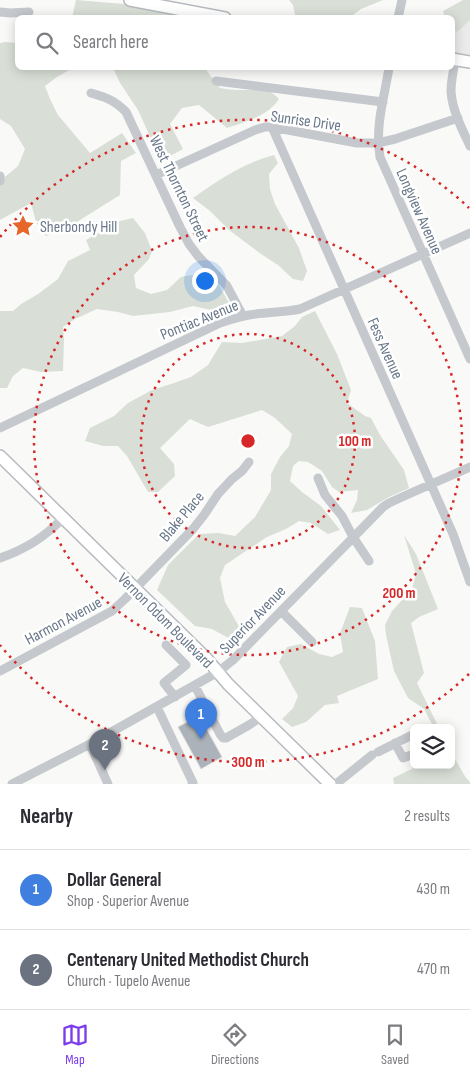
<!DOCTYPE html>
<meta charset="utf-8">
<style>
body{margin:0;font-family:"Sofia Sans Condensed",sans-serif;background:#f7f7f7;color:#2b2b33}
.controls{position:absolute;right:15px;bottom:15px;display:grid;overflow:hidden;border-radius:8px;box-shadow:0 2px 12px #0003}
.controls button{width:45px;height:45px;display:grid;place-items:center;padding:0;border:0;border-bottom:1px solid #e1e1e2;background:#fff;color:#2b2b33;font:25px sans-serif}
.you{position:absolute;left:204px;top:280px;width:18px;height:18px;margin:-12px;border:4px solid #fff;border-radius:50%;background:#1a73e8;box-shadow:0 0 0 8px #1a73e833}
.badge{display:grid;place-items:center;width:32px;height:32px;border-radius:50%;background:#7c3aed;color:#fff;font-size:16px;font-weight:700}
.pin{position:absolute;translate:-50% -41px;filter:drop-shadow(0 1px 2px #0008)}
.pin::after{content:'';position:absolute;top:26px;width:18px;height:15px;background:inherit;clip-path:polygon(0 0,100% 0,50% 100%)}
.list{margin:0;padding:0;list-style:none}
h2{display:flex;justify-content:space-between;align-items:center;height:65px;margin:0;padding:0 20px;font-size:21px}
h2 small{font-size:16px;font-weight:400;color:#7c7c81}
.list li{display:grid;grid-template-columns:32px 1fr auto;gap:15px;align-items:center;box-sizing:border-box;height:80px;padding:0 20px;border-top:1px solid #e1e1e2}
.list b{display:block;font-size:19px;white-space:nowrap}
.list p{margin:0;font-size:16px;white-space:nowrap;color:#7c7c81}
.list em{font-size:16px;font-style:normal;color:#7c7c81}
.icon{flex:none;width:28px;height:28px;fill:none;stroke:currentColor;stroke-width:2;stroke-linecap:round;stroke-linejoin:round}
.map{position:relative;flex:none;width:470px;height:784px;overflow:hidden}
.search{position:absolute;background:#fff;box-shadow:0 2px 12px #0003;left:15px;right:15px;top:15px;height:55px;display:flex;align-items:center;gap:12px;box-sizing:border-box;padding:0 18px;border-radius:8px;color:#7c7c81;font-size:19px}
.sheet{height:225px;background:#fff}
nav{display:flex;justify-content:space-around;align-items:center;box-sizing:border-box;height:70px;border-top:1px solid #e1e1e2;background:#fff;font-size:14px;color:#7c7c81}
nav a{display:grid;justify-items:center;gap:2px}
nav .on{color:#7c3aed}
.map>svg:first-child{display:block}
.built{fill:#eaebea}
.green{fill:#d9dfd6}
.building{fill:#abb2ba;stroke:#dbdbd9}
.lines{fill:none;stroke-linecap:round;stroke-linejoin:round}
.major-casing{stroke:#b6babf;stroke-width:14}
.minor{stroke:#c5c8cd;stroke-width:9}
.major{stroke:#fff;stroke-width:11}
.ring{fill:none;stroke:#d62828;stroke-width:2.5;stroke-dasharray:2.5 5}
.labels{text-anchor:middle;stroke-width:5;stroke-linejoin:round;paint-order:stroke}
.street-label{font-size:16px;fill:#687789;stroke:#fff}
.poi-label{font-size:16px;fill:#687789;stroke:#fff;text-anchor:start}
.centre{fill:#d62828;stroke:#fff;stroke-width:2.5}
.ring-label{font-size:15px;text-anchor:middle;font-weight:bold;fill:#d62828;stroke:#fff;stroke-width:5;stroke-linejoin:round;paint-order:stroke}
</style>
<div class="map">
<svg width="470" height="784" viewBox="0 0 470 784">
<rect width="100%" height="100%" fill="#f9faf7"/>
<!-- built -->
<path class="built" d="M452,18H470V62L453,59Z"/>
<!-- green -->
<path class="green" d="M76,0L124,4L186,17L72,18Z
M289,0H383L361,9L350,17H301L295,15L293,5Z
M463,0H470V20L457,32L453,28L452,18L445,17L443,11Z
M5,42L17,43L18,68H73L57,77L45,86L50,99L58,115L90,153L122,133L136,153L121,161L120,195L72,225L46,236L36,222L31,203L0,220V181L18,166L25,149L11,126L0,119V43Z
M113,68H206L207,71L220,88C226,89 233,90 240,90C254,90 270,87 279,99C268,116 245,122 227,128L199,105L182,108L170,124L183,149L161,161L138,110L120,83Z
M274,155L278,163L269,174L270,189L275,204L299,248L307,271L303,281L293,279L278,265L261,254L229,230L210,211L193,198C218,180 244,163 274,155Z
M133,218L145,233L152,251L149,259L134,275L136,288L151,294L167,290L181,277L198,274L219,285L229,303L215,311L193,306L170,312L133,316L118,312L97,309L75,319L63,327L64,339L63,371L41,372L23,368L13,376L7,388H0V311H13L21,304L38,294L58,279L68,261L90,250L86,240L120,221Z
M315,311L337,354L351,390L347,403L365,416L371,418L380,435L404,470L409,488L389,497L367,510L351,513L357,500L358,490L339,492L332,487L322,471L308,462L299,461L293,466L290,481L302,492L321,506L340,530L328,534L311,523L299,521L286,529L267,537L225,565L220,578L225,602L240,628L232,640L212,629L195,626L157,590L168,565L199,534L219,533L235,536L255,517L271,490V474L280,457L289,446L292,434L275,418L262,410L208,427L190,419L160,448L174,464L175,476L158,492H148L127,456L118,446H103L85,441L90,428L114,416L128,403L152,390L174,383L191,377L208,365L222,342L242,343L282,336L295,326L302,317Z
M404,535L416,554L438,609L419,617L411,623L424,673L417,683L439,728H434L424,709L408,698L394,671L386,635L385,625L392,611L412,589L416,574Z
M350,607L362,608L375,641L378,679L337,696L339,703L325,705L306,722L292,727L282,719L293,708L298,696L279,662L287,647L301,644L319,654L332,657L343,652L340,633Z
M451,752L466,778L470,782V784H394L393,778L420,765H451Z"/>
<!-- building -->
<path class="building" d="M201,713L204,718L201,719L222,757L201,769L178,727L197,717L196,716Z"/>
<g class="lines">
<defs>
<path id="major" d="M130,0L225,18
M452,59L470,62
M0,456L206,658L228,684L330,784"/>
</defs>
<!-- major casing -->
<use href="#major" class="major-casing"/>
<!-- minor -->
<path class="minor" d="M0,12L10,13L29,12
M398,18L402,0
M455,59C454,70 451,80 451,91C452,110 462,129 470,146
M389,68C384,99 375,125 380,157L470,359
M216,81L383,102
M91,93C107,98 114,100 126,112L180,227L189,244L198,256L227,286L243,316
M272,127L453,534L470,582
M156,175L255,130L265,127H272L357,143H378L395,139L458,118
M0,176V181
M0,428L220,323C232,319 244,315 256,314C271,312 286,312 300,309L470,233
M318,478L325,495L342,516L353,537L369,561
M0,558C24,550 46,536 63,518
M281,611L312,642
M166,645L186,665L164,683L175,697
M0,671L112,611L125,599L193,529L204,515L218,494L232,479L242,471L249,462
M195,686L220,734L223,738H226L249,725L261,717
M157,707L193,783L192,784
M395,743L403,758L414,754
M90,744L108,784
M378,752L414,734
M12,784L90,744L218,672L233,660L383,507L389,503L411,493L470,467
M336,784L372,755"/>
<!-- major -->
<use href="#major" class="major"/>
</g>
<!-- distance rings -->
<g class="ring">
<circle cx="248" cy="441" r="107"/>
<circle cx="248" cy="441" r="214"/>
<path d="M469 674A321 321 0 0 1 0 645M0 237A321 321 0 0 1 469 208"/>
</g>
<!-- icons -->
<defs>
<symbol id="sight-bare" viewBox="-9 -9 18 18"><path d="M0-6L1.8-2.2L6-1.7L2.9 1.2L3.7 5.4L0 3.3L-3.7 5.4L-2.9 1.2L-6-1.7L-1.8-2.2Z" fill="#e7662a" stroke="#fff" stroke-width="2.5" paint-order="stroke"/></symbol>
</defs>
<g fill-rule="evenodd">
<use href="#sight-bare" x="7" y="210" width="32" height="32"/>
</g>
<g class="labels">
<!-- street labels -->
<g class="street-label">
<text transform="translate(306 120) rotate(8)" y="6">Sunrise Drive</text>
<text transform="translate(180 188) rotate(64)" y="6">West Thornton Street</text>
<text transform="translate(420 211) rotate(66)" y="6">Longview Avenue</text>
<text transform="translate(199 319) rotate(-22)" y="6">Pontiac Avenue</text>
<text transform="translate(386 348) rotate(66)" y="6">Fess Avenue</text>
<text transform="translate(181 516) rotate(-50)" y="6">Blake Place</text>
<text transform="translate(252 619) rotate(-46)" y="6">Superior Avenue</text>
<text transform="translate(63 620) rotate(-28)" y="6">Harmon Avenue</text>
<text transform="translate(166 620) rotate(45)" y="6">Vernon Odom Boulevard</text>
</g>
<!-- poi labels -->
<g class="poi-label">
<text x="40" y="232">Sherbondy Hill</text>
</g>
</g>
<circle cx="248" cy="441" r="8" class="centre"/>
<g class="ring-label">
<text x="355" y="446">100 m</text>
<text x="399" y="598">200 m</text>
<text x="248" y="767">300 m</text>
</g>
</svg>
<div class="controls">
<button><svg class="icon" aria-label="layers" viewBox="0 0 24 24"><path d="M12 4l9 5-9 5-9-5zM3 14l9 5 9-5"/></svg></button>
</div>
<div class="you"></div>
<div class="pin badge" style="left:201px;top:739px;background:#3f7fe0">1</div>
<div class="pin badge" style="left:105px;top:770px;background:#6b7280">2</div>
<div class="search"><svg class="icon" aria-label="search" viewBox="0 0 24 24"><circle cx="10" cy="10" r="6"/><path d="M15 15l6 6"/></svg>Search here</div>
</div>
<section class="sheet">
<h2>Nearby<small>2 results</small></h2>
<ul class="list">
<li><span class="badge" style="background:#3f7fe0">1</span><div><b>Dollar General</b><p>Shop · Superior Avenue</p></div><em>430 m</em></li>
<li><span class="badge" style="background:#6b7280">2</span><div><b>Centenary United Methodist Church</b><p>Church · Tupelo Avenue</p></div><em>470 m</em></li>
</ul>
</section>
<nav>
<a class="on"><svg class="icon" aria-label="map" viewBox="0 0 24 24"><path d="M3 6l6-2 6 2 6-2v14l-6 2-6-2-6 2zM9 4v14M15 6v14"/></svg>Map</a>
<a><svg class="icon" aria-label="directions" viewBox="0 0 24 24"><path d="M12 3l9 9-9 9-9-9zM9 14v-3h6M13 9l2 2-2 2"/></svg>Directions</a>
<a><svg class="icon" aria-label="saved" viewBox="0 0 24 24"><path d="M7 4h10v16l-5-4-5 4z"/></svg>Saved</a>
</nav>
